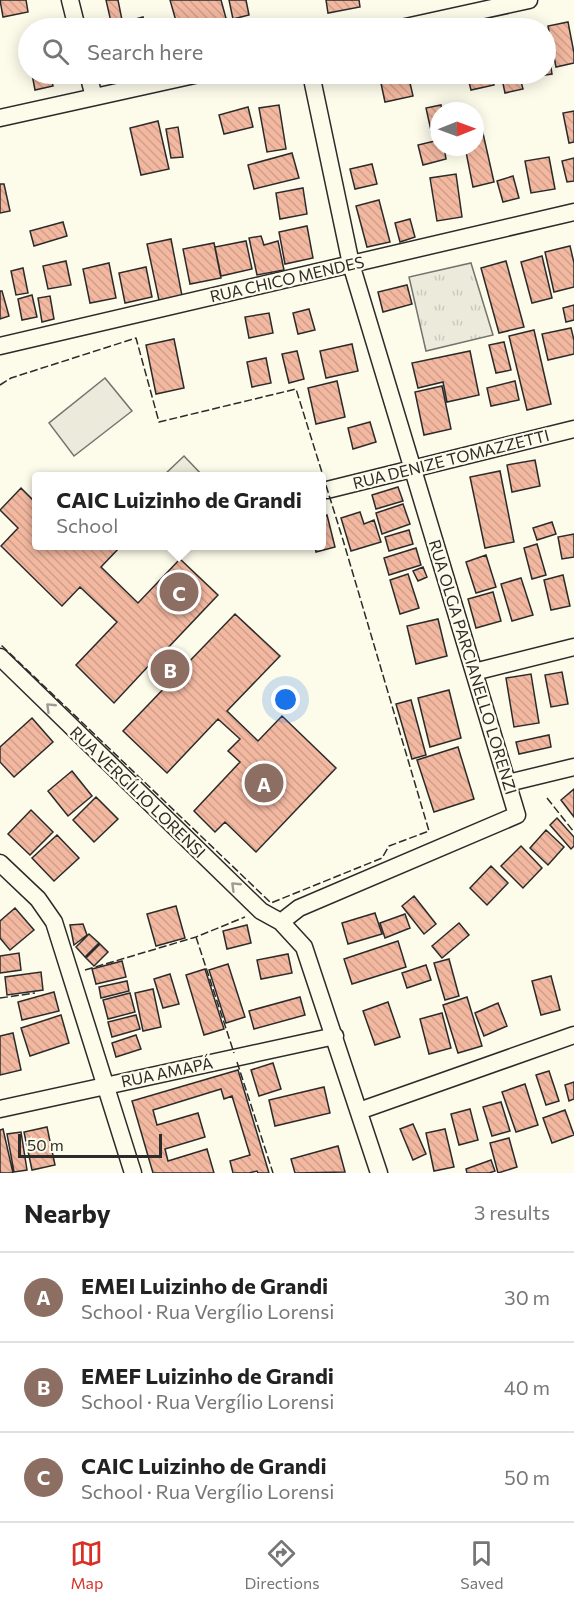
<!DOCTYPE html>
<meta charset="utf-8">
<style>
body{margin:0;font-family:Commissioner,sans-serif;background:#f6f6f6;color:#222}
.compass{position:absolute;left:430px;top:102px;width:54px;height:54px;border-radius:50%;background:#fff;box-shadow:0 3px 15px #0003;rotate:89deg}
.scale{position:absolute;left:18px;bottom:15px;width:144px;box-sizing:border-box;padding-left:6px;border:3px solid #2b2b2b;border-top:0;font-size:16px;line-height:21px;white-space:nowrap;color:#2b2b2b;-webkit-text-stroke:4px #fdfbea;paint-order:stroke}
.you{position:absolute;left:286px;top:700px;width:21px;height:21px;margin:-15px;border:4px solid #fff;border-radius:50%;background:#1a73e8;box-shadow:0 0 0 9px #1a73e833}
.badge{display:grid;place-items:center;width:39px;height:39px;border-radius:50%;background:#d93025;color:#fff;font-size:20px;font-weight:700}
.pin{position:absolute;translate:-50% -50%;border:3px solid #fff;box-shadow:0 2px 6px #0006}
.popup{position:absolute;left:32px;top:472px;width:294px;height:78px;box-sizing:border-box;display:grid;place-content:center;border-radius:6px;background:#fff;filter:drop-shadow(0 2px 4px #0005);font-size:20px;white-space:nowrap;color:#767676}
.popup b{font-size:22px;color:#222}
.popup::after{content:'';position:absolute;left:50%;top:100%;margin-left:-12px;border:12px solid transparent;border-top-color:#fff}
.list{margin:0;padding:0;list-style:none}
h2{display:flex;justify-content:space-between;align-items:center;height:78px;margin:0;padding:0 24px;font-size:26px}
h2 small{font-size:20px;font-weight:400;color:#767676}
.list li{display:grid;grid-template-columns:39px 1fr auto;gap:18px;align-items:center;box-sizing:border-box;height:90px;padding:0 24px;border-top:2px solid #e0e0e0}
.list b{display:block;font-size:22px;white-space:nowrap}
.list p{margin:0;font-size:20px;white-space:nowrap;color:#767676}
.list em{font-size:20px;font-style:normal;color:#767676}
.icon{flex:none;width:33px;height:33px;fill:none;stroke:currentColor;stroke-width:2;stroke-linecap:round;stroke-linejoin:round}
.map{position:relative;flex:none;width:574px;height:1173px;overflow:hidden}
.search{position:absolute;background:#fff;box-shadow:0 3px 15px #0003;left:18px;right:18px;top:18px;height:66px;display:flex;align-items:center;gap:15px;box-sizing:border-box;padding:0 21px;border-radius:33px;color:#767676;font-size:22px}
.sheet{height:348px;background:#fff}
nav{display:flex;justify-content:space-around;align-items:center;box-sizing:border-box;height:84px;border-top:2px solid #e0e0e0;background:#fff;font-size:16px;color:#767676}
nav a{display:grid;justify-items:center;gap:3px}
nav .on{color:#d93025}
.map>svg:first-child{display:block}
.grass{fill:url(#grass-tufts);stroke:#74746e;stroke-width:1.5}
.pitch{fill:#ecebdb;stroke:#74746e;stroke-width:1.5}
.building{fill:url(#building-back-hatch);stroke:#2b2b2b;stroke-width:1.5}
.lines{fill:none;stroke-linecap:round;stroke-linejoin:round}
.minor-casing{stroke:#2b2b2b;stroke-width:19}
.minor{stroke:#fdfbea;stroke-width:16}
.fence{stroke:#2b2b2b;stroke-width:1.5;stroke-dasharray:8 3;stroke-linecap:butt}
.oneway{stroke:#9e9d94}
.labels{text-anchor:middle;stroke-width:4.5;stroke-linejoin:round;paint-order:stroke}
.street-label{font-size:16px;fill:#2b2b2b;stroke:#fdfbea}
</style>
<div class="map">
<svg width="574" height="1173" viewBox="0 0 574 1173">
<defs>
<pattern id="grass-tufts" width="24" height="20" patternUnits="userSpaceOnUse" patternTransform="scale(1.5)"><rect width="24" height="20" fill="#ecebdb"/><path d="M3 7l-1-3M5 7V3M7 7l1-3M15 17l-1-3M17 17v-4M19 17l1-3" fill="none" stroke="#cbcabc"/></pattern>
<pattern id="building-back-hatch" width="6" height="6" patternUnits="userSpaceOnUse" patternTransform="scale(1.5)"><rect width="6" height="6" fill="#f2b8a0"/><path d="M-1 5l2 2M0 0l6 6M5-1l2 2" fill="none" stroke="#d09e8a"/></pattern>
</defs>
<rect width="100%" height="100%" fill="#fdfbea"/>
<!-- grass -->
<path class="grass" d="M471,263L493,335L426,351L409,277Z"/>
<!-- pitch -->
<path class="pitch" d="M105,378L132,411L74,456L49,423Z
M184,456L203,476H163Z"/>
<!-- building -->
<path class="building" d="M0,0H26L28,12L3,17Z
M106,0H118L122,20L111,22Z
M170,0H221L227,22L202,28H178Z
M229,0H246L249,15L233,19Z
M326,0H359L360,7L328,13Z
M143,17L146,28H122L121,23Z
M568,22L574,53V63L556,67L548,26Z
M546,35L552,74L531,77V74H546Z
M32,74H50L53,86L35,90Z
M379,74H408L413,96L385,102Z
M467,74H492L494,85L471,90Z
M501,74H519L523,89L505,93Z
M279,105L286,149L267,152L259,108Z
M441,105L442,111H439V134L432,135L426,108Z
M248,107L253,127L224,134L219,115Z
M574,111V142L569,143L563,113Z
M158,121L169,169L141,175L130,128Z
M178,127L183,157L171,158L166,129Z
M482,129L494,182L473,187L465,147H475V130Z
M439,140V147H444L446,159L423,165L418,145Z
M292,153L299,178L254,189L248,165Z
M549,157L555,189L531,193L525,161Z
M574,158V181L567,182L562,161Z
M372,164L377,184L355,189L350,169Z
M456,174L462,217L437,221L430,178Z
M513,176L519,198L503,202L497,181Z
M0,184H4L10,211L0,213Z
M303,188L307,214L280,219L276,193Z
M379,200L390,242L367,247L356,206Z
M410,219L415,237L400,242L395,223Z
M63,222L67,236L34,246L30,231Z
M307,226L313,258L285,264L279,232Z
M261,236L264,245L278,241L284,270L257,275L249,238Z
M171,239L183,301L160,305L147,244Z
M246,241L252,269L221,276L215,247Z
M214,243L221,278L190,284L183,249Z
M570,246L574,263V287L554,292L545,252Z
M542,256L552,298L532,303L521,262Z
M66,261L71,285L48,289L43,266Z
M506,261L524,327L499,333L481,268Z
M109,263L116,298L90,303L83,269Z
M146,267L152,297L125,303L119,273Z
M23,268L28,293L16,295L11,271Z
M407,285L412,304L383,312L378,292Z
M0,291H2L9,316L0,319Z
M32,295L37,317L22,320L18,299Z
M50,296L54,319L42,322L38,298Z
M574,305V320L566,322L563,308Z
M309,309L315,330L298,334L293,313Z
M269,313L273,333L249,338L245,317Z
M571,328L574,340V354L548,360L542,334Z
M534,330L551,404L527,410L509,336Z
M174,339L184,388L156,394L146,345Z
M504,342L511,370L496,373L489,345Z
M352,344L358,371L326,378L320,351Z
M297,351L304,379L289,383L282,354Z
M470,351L479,395L447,402L443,382L418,388L412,363Z
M266,358L271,383L252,387L247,362Z
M337,381L345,417L316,424L308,388Z
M515,381L519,400L491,406L487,388Z
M442,386L451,429L424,435L415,392Z
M370,422L376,442L353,449L348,428Z
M535,460L540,486L512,492L507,465Z
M500,471L514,542L485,548L470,477Z
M398,487L403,501L376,509L372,495Z
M21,488L36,503V546H121L101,567L138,603L180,559L218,595L164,652L182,669L235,614L280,656L227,711L258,741L282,716L336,768L256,852L225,822L215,832L194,811L240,762L228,751L240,739L218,719L167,773L123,731L173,679L154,660L114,703L76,665L117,622L80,587L62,606L1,546L18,528L0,510Z
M403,504L410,524L382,534L376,513Z
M360,512L364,524L374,520L381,542L351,551L341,518Z
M327,515L335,547L316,552L315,546H322V517Z
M552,522L556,534L537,540L533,528Z
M409,530L413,544L389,551L385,537Z
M574,534V557L562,559L558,537Z
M537,544L546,575L532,579L524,548Z
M416,548L421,565L389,575L384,558Z
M486,555L496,587L476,593L466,562Z
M423,567L427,577L418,581L413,571Z
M408,574L419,608L400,614L390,580Z
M563,575L570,606L551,610L544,580Z
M521,578L533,615L512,621L501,584Z
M493,592L501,621L476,628L468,599Z
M438,619L447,656L416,664L407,626Z
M562,672L568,704L551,707L545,675Z
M531,674L539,723L514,727L506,678Z
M449,690L461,738L430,747L418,698Z
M411,700L426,755L412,759L396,704Z
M32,718L53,742L14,777L0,762V747Z
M549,735L551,747L519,754L516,742Z
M458,747L474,799L434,812L417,760Z
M72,771L92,796L68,816L48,791Z
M574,789V817L561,800Z
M96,797L118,819L94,842L73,820Z
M31,810L53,832L30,855L8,834Z
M557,818L574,837V846L571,849L550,825Z
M546,830L564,847L548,865L530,848Z
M57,835L79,858L54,881L32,858Z
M521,846L542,868L523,888L501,866Z
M491,866L508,883L487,905L470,888Z
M414,896L436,924L424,934L402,906Z
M176,906L185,938L156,946L147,914Z
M15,908L34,930L10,950L0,938V921Z
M375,913L382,934L348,944L342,923Z
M405,914L410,928L385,938L380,923Z
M459,923L469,935L442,958L432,946Z
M83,924L87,935L74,945L70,925Z
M247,925L251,943L227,949L223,931Z
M89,934L99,943L85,957L76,947Z
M398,941L406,967L352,984L344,959Z
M100,944L108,952L94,966L86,958Z
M19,953L21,970L0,973V956Z
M288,954L292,973L261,979L257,960Z
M449,959L459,996L445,1000L434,963Z
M122,961L126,977L96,984L92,969Z
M228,964L245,1017L226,1023L209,970Z
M426,965L431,980L407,988L402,973Z
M205,969L224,1029L204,1035L186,975Z
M41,972L43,990L7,995L5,977Z
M170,974L179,1004L163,1008L154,979Z
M551,976L560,1010L541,1015L532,981Z
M127,981L129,991L101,998L99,987Z
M153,989L161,1027L143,1031L135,993Z
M54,992L59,1011L22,1020L18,1002Z
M130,993L135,1012L108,1019L103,1000Z
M300,997L305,1015L254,1029L249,1011Z
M467,997L482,1046L458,1053L443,1005Z
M388,1002L400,1037L375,1045L363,1011Z
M498,1003L507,1026L484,1036L475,1013Z
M442,1013L451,1048L429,1054L420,1019Z
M61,1015L69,1043L30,1056L21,1028Z
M136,1015L140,1029L112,1037L108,1022Z
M13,1033L21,1070L0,1075V1036Z
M136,1035L141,1049L116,1057L112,1043Z
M273,1063L281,1089L259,1096L251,1070Z
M238,1070L269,1173H258L257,1171L249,1173H233L230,1161L250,1155L232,1096L224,1099L221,1089L153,1110L157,1125L198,1113L205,1137L165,1149L168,1161L207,1149L214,1173H153L132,1101Z
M549,1071L559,1101L546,1105L536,1075Z
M574,1082V1099L569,1101L565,1085Z
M525,1084L538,1125L516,1132L502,1092Z
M324,1087L330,1113L275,1126L269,1100Z
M501,1102L510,1131L492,1136L483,1107Z
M470,1109L478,1140L459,1145L451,1114Z
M565,1110L574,1135L552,1143L543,1118Z
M413,1124L426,1154L413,1160L400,1129Z
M47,1127L55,1165L32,1170L24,1132Z
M3,1129L13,1173H0V1130Z
M445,1129L454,1167L434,1171L426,1133Z
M21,1132L27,1170L14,1172L7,1134Z
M509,1138L517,1167L498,1173L490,1143Z
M338,1146L345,1172L295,1173L291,1159Z
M491,1160L495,1171L489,1173H467L466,1169Z"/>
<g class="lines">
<defs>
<path id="minor" d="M70,0L77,28
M401,28L529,0
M88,74L94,97
M0,118L199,74
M0,346L574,212
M327,490L574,429
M0,657L261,911L281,922L304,947L379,1173
M474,672L574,647
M508,783L574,767
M0,863L38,899L54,922L133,1173
M281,922L299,908L517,815L351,264L311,74
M0,1109L335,1036
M359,1111L574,1035"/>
</defs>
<!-- minor casing -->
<use href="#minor" class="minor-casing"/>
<!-- minor -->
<use href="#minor" class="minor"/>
<!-- fence -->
<path class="fence" d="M0,385L11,378L136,338L159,422L296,389L343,540L429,831L389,846L382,858L271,903L0,644
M547,798L574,832
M196,937L234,1053
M85,970L196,937L245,917
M0,998L35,993
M237,1062L273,1173"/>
</g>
<!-- one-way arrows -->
<defs><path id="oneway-chevron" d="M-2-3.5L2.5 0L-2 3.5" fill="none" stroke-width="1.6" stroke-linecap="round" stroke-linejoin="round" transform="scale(1.5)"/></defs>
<g class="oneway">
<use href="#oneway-chevron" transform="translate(50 707) rotate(-136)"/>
<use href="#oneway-chevron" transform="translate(235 886) rotate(-136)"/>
</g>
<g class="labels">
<!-- street labels -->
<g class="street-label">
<text transform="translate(287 279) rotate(-13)" y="6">RUA CHICO MENDES</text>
<text transform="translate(451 459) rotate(-14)" y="6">RUA DENIZE TOMAZZETTI</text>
<text transform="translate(473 667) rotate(73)" y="6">RUA OLGA PARCIANELLO LORENZI</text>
<text transform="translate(138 792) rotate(44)" y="6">RUA VERGÍLIO LORENSI</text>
<text transform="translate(167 1072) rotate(-12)" y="6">RUA AMAPÁ</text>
</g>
</g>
</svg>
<svg class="compass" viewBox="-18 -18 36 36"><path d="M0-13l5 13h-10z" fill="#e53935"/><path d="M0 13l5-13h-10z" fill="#767676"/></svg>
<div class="scale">50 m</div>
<div class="you"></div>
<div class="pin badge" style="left:264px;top:783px;background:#8d6e63">A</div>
<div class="pin badge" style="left:170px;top:669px;background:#8d6e63">B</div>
<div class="pin badge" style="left:179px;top:592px;background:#8d6e63">C</div>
<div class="popup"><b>CAIC Luizinho de Grandi</b>School</div>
<div class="search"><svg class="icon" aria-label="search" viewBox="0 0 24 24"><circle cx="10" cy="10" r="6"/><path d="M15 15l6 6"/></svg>Search here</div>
</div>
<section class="sheet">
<h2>Nearby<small>3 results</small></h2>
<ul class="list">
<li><span class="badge" style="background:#8d6e63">A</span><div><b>EMEI Luizinho de Grandi</b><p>School · Rua Vergílio Lorensi</p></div><em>30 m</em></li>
<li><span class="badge" style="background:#8d6e63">B</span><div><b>EMEF Luizinho de Grandi</b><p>School · Rua Vergílio Lorensi</p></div><em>40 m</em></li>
<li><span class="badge" style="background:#8d6e63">C</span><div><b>CAIC Luizinho de Grandi</b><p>School · Rua Vergílio Lorensi</p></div><em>50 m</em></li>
</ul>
</section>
<nav>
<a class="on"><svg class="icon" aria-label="map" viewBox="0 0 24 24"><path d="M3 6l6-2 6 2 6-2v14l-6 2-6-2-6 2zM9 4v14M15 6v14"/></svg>Map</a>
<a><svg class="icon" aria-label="directions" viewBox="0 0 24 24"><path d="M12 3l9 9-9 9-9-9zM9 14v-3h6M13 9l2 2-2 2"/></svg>Directions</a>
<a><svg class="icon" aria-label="saved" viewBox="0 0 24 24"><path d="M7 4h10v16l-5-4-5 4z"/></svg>Saved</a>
</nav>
